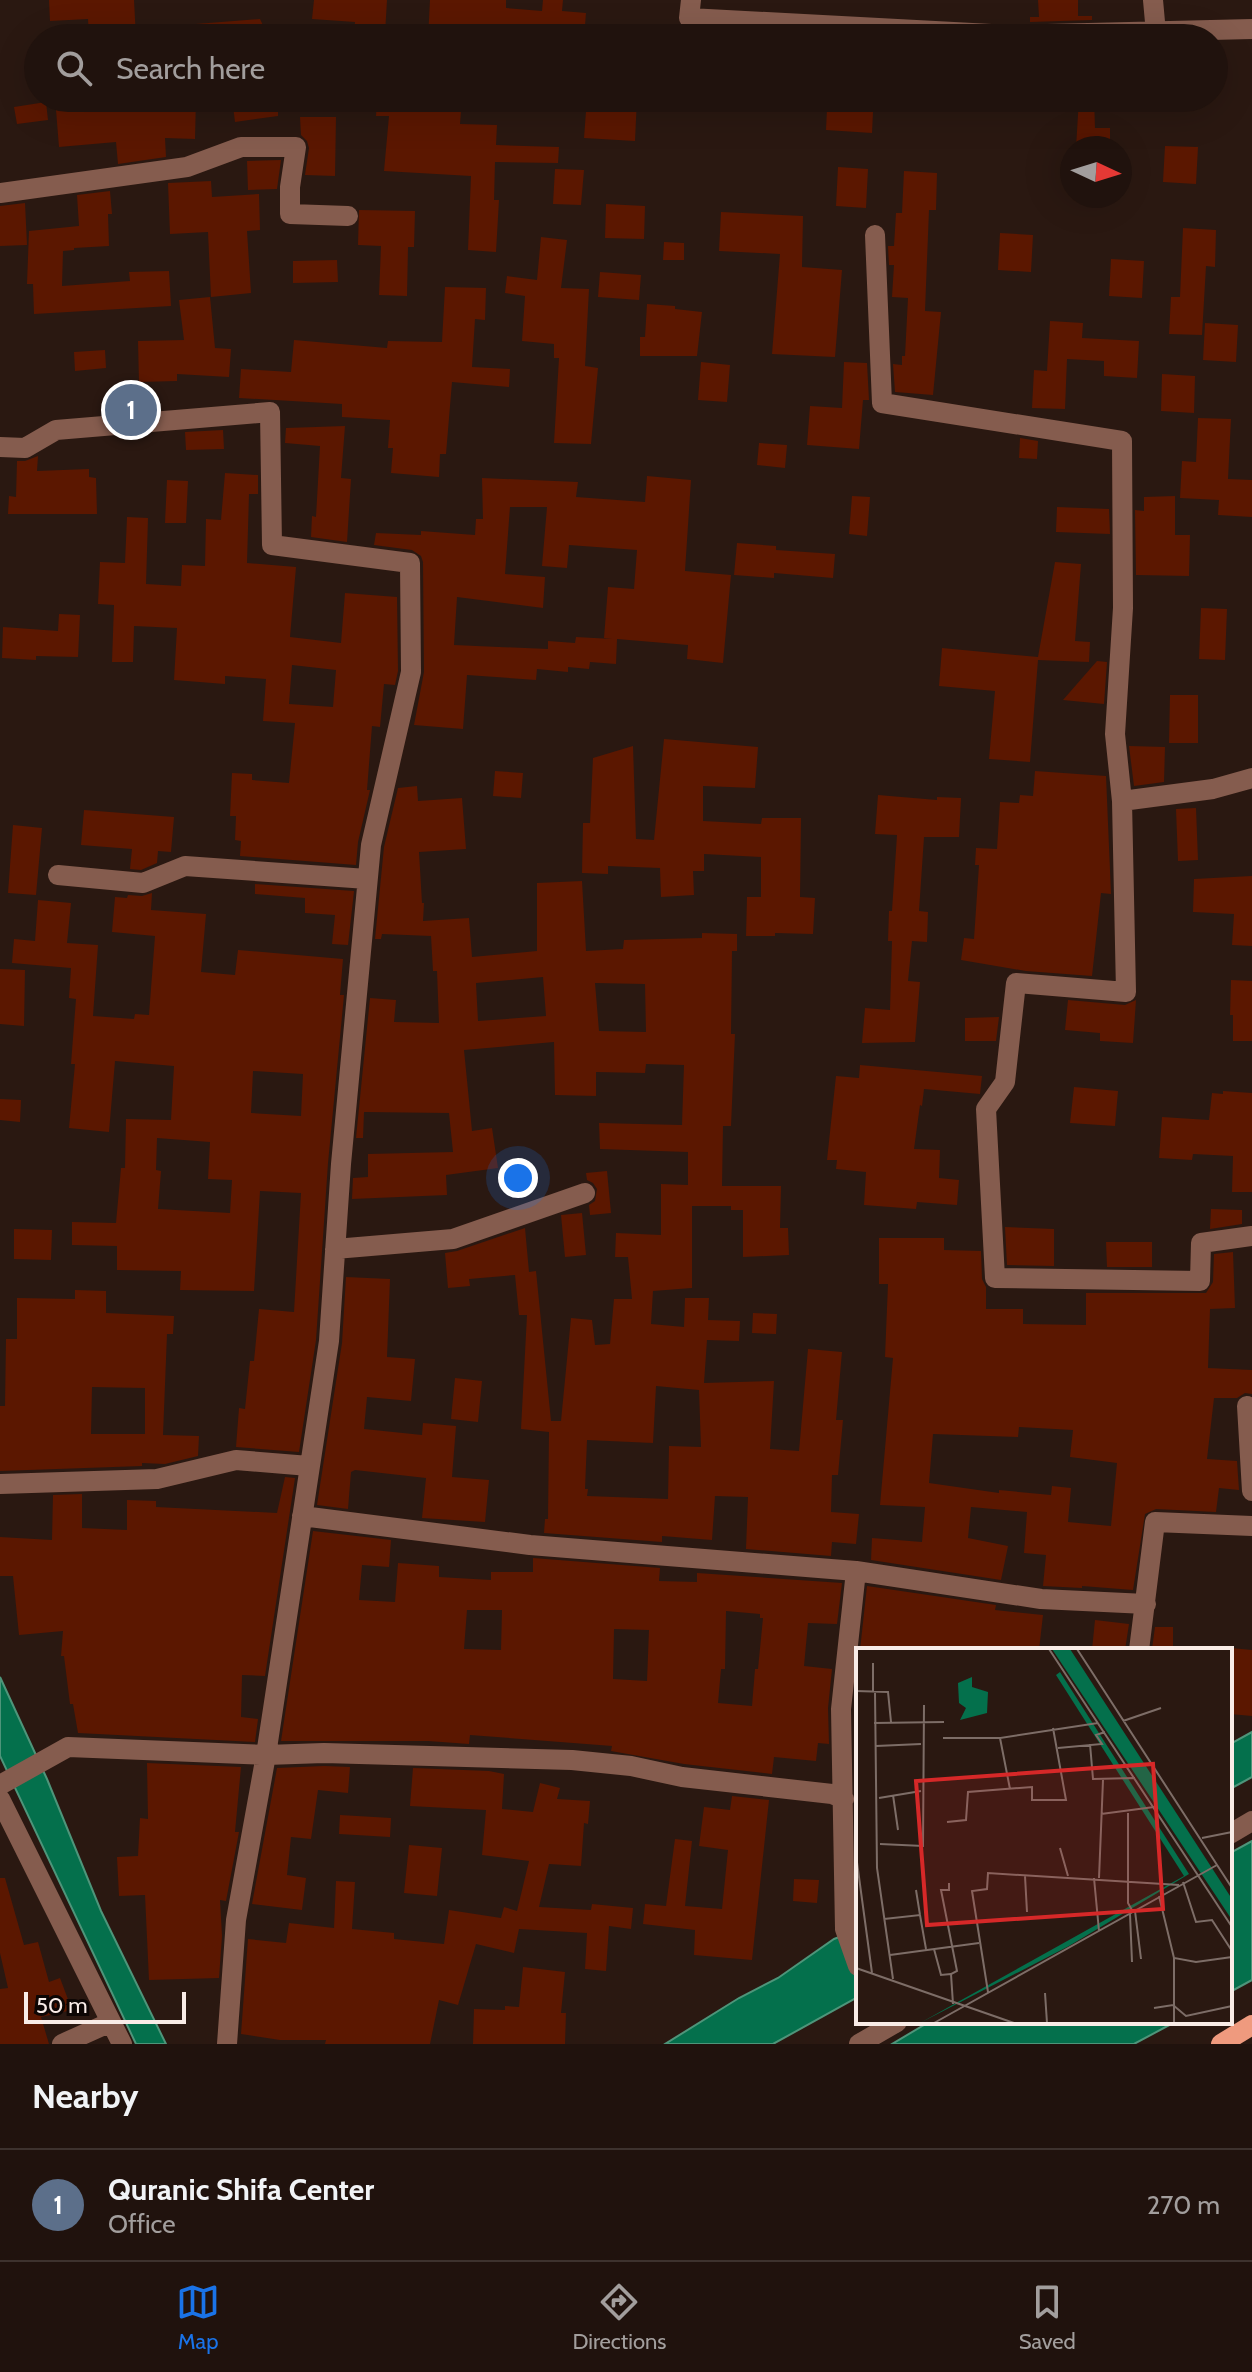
<!DOCTYPE html>
<style>
body{margin:0;font-family:Cabin,sans-serif;background:#2d201b;color:#f1f3f6}
.compass{position:absolute;left:1060px;top:136px;width:72px;height:72px;border-radius:50%;background:#20120d;box-shadow:0 8px 32px #0002;rotate:94deg}
.scale{position:absolute;left:24px;bottom:20px;width:162px;box-sizing:border-box;padding-left:8px;border:4px solid #f9ece7;border-top:0;font-size:22px;line-height:28px;white-space:nowrap;color:#f9ece7;-webkit-text-stroke:6px #0d0604;paint-order:stroke}
.you{position:absolute;left:518px;top:1178px;width:28px;height:28px;margin:-20px;border:6px solid #fff;border-radius:50%;background:#1a73e8;box-shadow:0 0 0 12px #1a73e833}
.badge{display:grid;place-items:center;width:52px;height:52px;border-radius:50%;background:#1a73e8;color:#fff;font-size:26px;font-weight:700}
.pin{position:absolute;translate:-50% -50%;border:4px solid #fff;box-shadow:0 2px 8px #0006}
.list{margin:0;padding:0;list-style:none}
h2{display:flex;justify-content:space-between;align-items:center;height:104px;margin:0;padding:0 32px;font-size:34px}
h2 small{font-size:26px;font-weight:400;color:#a29e9d}
.list li{display:grid;grid-template-columns:52px 1fr auto;gap:24px;align-items:center;box-sizing:border-box;height:112px;padding:0 32px;border-top:2px solid #3d322e}
.list b{display:block;font-size:30px;white-space:nowrap}
.list p{margin:0;font-size:26px;white-space:nowrap;color:#a29e9d}
.list em{font-size:26px;font-style:normal;color:#a29e9d}
.icon{flex:none;width:44px;height:44px;fill:none;stroke:currentColor;stroke-width:2;stroke-linecap:round;stroke-linejoin:round}
.map{position:relative;flex:none;width:1252px;height:2044px;overflow:hidden}
.search{position:absolute;background:#20120d;box-shadow:0 8px 32px #0002;left:24px;right:24px;top:24px;height:88px;display:flex;align-items:center;gap:20px;box-sizing:border-box;padding:0 28px;border-radius:44px;color:#a29e9d;font-size:30px}
.sheet{height:216px;background:#20120d}
nav{display:flex;justify-content:space-around;align-items:center;box-sizing:border-box;height:112px;border-top:2px solid #3d322e;background:#20120d;font-size:22px;color:#a29e9d}
nav a{display:grid;justify-items:center;gap:4px}
nav .on{color:#1a73e8}
.map>svg:first-child{display:block}
.water{fill:#04704c;stroke:#4e957a;stroke-width:2}
.building{fill:#5b1700;fill-rule:evenodd}
.lines{fill:none;stroke-linecap:round;stroke-linejoin:round}
.street{stroke:#855c4e;stroke-width:20}
.primary{stroke:#ef9a7e;stroke-width:20}
.inset-road{fill:none;stroke:#7d6d67;stroke-width:2}
.view{fill:#d62828;fill-opacity:0.15;stroke:#d62828;stroke-width:4}
.inset-edge{fill:none;stroke:#f9ece7;stroke-width:4}
</style>
<div class="map">
<svg width="1252" height="2044" viewBox="0 0 1252 2044">
<rect width="100%" height="100%" fill="#2a1811"/>
<!-- water -->
<path class="water" d="M0,1677L47,1779L101,1911L166,2044H136L0,1756Z
M1252,1732V1777L1230,1789V1744Z
M1252,1841V1980L1230,1992V1853Z
M858,1930V1997L773,2044H665L739,1998L778,1978L834,1939Z
M929,2022H1175L1134,2044H892Z"/>
<!-- building -->
<path class="building" d="M49,0H134L136,38H89L88,19L50,21Z
M314,0H387L385,34L354,32L355,22L312,19Z
M430,0H506V8L542,11L543,0H563L562,11L586,13L584,38H428Z
M1038,0H1078V16H1092V20L1030,22V17H1039Z
M260,19L269,38H184L183,25Z
M173,98H196L195,139L165,138L166,157L118,164L116,142L59,147L56,110L103,106L104,110L140,107V102L173,100Z
M232,98H278V116L235,122Z
M377,98H462L460,124L497,125L496,145L559,147L558,163L495,162L494,200H499L496,252L468,250L471,176L384,171L389,116H376Z
M587,98H637L635,141L584,138Z
M1079,98H1094L1095,128H1110V148H1076Z
M46,102L48,120L17,124L14,107Z
M827,109L873,112L872,133L826,130Z
M300,117H336L335,176L305,175L309,148L307,141L301,135Z
M1165,146L1198,147L1196,184L1163,182Z
M281,160L277,189L248,190L247,161Z
M838,167L868,169L866,208L836,206Z
M555,169L584,170L581,205L553,204Z
M904,171L937,173L936,210H929L925,311L941,312L933,395L895,392L893,364L902,365V356H905L908,298L892,297L894,265H889L888,246H894L896,213H902Z
M211,181L212,197L259,194L260,230L247,231L251,293L211,297L208,232L170,234L168,183Z
M110,191L112,214H108L109,246L74,248V250L63,251L62,286L130,281L129,272L169,271L171,306L34,314L33,284H27L29,231L79,226L77,195Z
M25,203L27,245L0,246V206Z
M606,204L645,206L644,239L605,238Z
M359,210L415,211L414,247H408L407,296L379,295L381,246L358,245Z
M721,212L803,216L802,267L842,270L835,357L772,354L780,254L719,251Z
M1183,228L1216,230L1215,267L1206,266L1202,335L1169,334L1171,297H1180Z
M1000,233L1033,235L1031,272L998,270Z
M541,237L567,240L561,288L589,289L585,366L598,368L591,444L554,443L559,358H554V344L522,341L525,296L505,293L507,276L537,280Z
M664,242L684,243V260H663Z
M1111,259L1144,261L1142,298L1109,296Z
M337,260L338,282L293,283V261Z
M600,272L641,275L639,300L598,297Z
M445,287L486,288L485,320L475,319L472,367L510,369L509,387L452,382L446,454H440L439,477L391,473L393,448H388L390,420L342,417V404L239,398L241,369L291,372L294,340L387,348L388,341L442,342Z
M210,297L215,348L231,349L229,377L177,374V381L139,382L138,341L184,340L179,300Z
M647,304L675,306V309L702,312L697,356H640V337H645Z
M1050,321L1083,323L1082,338L1139,341L1137,378L1104,376V361L1067,359L1065,409L1032,408L1034,370L1047,371Z
M1205,323L1238,325L1236,362L1203,360Z
M105,350L106,368L75,371L74,352Z
M701,362L730,365L727,402L698,400Z
M844,362L867,363L869,400H863L859,449L807,445L810,406L842,408Z
M1162,374L1195,376L1194,413L1161,411Z
M1198,418L1231,419L1228,479L1252,480V517L1218,515L1219,500L1180,498L1182,461L1196,462Z
M345,426L341,478L351,479L347,542L311,537L312,516L316,517L320,446L285,443L286,428Z
M223,430L224,449L186,450L185,432Z
M1020,438L1038,441L1037,459L1019,458Z
M759,443L787,445L785,468L757,465Z
M38,456L37,471L89,469V477L96,478L97,514H8L9,496L16,497L17,461H25Z
M225,473L258,475V494H249L247,563L296,567L290,637L341,643L345,593L397,597L398,671L395,685L384,684L380,727L372,726L367,790H370L358,842L356,865L240,856L241,841L235,840L236,816H230L232,773L252,774V780L289,783L295,723L263,721L266,679L225,676V684L174,680L177,628L134,626L133,662H112L114,605L98,604L100,562L125,563L127,517L148,518L146,584L181,586L182,565L205,566L206,519L221,520ZM292,665L336,670L333,707L289,704Z
M647,476L691,480L685,571L731,575L723,663L687,659L688,645L617,639L616,664L590,662L589,669L568,667V672L537,669L536,680L467,675L463,729L414,725L424,672L423,562L421,556L412,550L374,545L376,533L421,535V531L475,535L476,519H483L482,478L578,482L576,497L645,502ZM510,507H547L542,566L567,568L569,545L637,550L634,589L608,587L604,638L612,639L576,637L575,643L548,641V649L454,645L457,597L543,608L545,577L505,574Z
M167,480L188,481L186,523H165Z
M852,496L870,497L867,536L849,534Z
M1175,496V535H1190L1189,576L1136,575L1135,510L1144,511V497Z
M1057,507L1109,509L1110,534L1056,532Z
M737,543L776,546V550L835,554L833,578L774,573V578L734,575Z
M1055,562L1081,564L1075,641L1090,642L1089,662L1038,660L1030,762L989,759L995,691L939,686L942,648L1038,657Z
M1201,608L1227,609L1225,660L1199,659Z
M59,614L80,615L78,657L36,656V660L2,658L3,627L58,631Z
M1097,661L1107,662L1104,704L1063,700Z
M1170,695H1198V743H1169Z
M664,739L758,747L755,788L703,786V821L761,824L762,818H801L800,897L815,898L813,934L775,933V936H746L747,897H761V857L704,854V871H693L694,895L661,897L660,868L608,866V874L582,873L583,823H590L593,758L633,746L636,839L654,840Z
M1129,746L1165,747L1164,782L1134,786Z
M495,771L523,773L521,798L493,796Z
M1035,771L1106,776L1111,894L1101,893L1092,976L1026,971L961,960L964,938L974,939L979,865H975L976,848L997,849L1000,802L1019,803L1020,795L1033,796Z
M417,786L418,801L462,798L466,849L419,852L422,903H424L423,921L469,918L472,957L537,951V883L582,881L586,951L623,949L624,940L702,938V933L737,934V951H732L731,1034H735L731,1126H723L722,1186H781L780,1228H788L789,1255L743,1257V1210H731V1206H692V1288L653,1291L651,1324L684,1327L685,1298H709L708,1320L740,1321L739,1341L707,1340L704,1383L774,1381L770,1449L799,1451L808,1349L842,1352L836,1420H843L838,1475H832L831,1512L859,1514L856,1544L832,1542L831,1556L746,1549L748,1497L715,1496L712,1540L662,1536V1542L544,1533L545,1519H548L549,1432L521,1429L527,1315H519L515,1275L469,1279L470,1286L448,1288L445,1253L457,1251L525,1228L529,1272L536,1271L551,1421H561L571,1318L592,1320L595,1345L610,1344L614,1299H632L628,1257H615L616,1233L661,1235V1184L688,1185V1152L600,1149L599,1123L682,1125L684,1065L646,1064L645,1073L596,1072V1096L555,1095L554,1042L464,1050L472,1131L492,1128L498,1168L446,1175L447,1195L352,1199L353,1178L368,1177V1154L453,1152L449,1113L364,1112L363,1138H356L370,998L396,1000L394,1022L439,1023L437,971H433L431,936L382,934L381,939H375L384,847L398,788ZM543,977L546,1016L478,1021L476,983ZM595,983L645,984L646,1032L599,1031ZM656,1386L699,1390L701,1447L669,1446L668,1499L587,1496L588,1489H585L587,1440L653,1443Z
M878,795L937,800V797L961,798L959,837H924L919,911L928,912L927,942L912,941L908,981L920,982L915,1042L862,1043L865,1008L890,1010L892,941H888L889,911H892L897,835L875,834Z
M1196,808L1198,860L1178,861L1176,809Z
M84,810L174,817L171,852L158,851L157,863L141,870L130,869L132,849L81,845Z
M13,825L42,828L36,895L8,893Z
M1252,876V946L1232,945L1234,914L1193,912L1194,879Z
M255,884L354,891L348,945L332,944L335,915L305,913V898L255,894Z
M152,893L151,910L206,914L201,972L235,975L238,950L343,959L340,995H344L328,1163L316,1340L299,1452L236,1447L239,1408L245,1409L250,1361H254L259,1309L294,1312L301,1193L260,1191L254,1291L180,1290L181,1271L117,1270V1246L72,1245V1222L116,1223L121,1168H125L126,1119L171,1120L174,1066L115,1061L109,1132L69,1128L75,1064H71L76,999L69,998L71,968L12,963L14,939L35,941L38,900L71,903L67,943L98,945L93,1016L134,1019L135,1014L149,1015L155,936L112,932L115,897L127,898L128,895L142,896ZM253,1071L303,1074L301,1116L251,1113ZM157,1138L210,1142L208,1179L232,1180L230,1213L158,1209L161,1171L156,1170Z
M0,969L25,970L24,1026L0,1024Z
M1231,980L1252,981V1041H1233V1015H1230Z
M1068,1000L1125,1005L1136,1000L1133,1043L1100,1041V1033L1065,1030Z
M999,1017L996,1041H965V1018Z
M860,1065L982,1076L980,1094L924,1089L922,1106L920,1105L914,1149L940,1150L939,1178L959,1180L957,1205L917,1202L916,1209L864,1205L866,1172L836,1169L837,1160H827L836,1076L859,1078Z
M1074,1087L1118,1091L1115,1126L1070,1123Z
M1223,1091L1252,1093V1192H1232L1233,1156L1193,1154L1192,1160L1159,1158L1162,1117L1209,1120L1212,1093L1223,1094Z
M0,1099L21,1100L20,1122L0,1120Z
M607,1171L611,1213L590,1215L589,1205L595,1201L597,1189L593,1183L587,1180L586,1173Z
M1211,1209L1242,1210V1224L1210,1229Z
M582,1213L586,1255L565,1257L561,1215Z
M1005,1227L1054,1229V1266L1007,1265Z
M14,1229L52,1230L51,1260L14,1259Z
M879,1238H944V1250L981,1251L982,1279L986,1287V1309H1023V1324L1086,1325V1293H1206L1213,1282L1214,1254L1233,1252L1235,1308L1210,1309L1208,1368L1252,1370V1394L1245,1393L1237,1398H1214L1207,1459L1237,1461L1239,1490L1219,1488L1216,1512L1156,1509L1145,1514L1133,1590L1082,1586V1588L1043,1586L1046,1555L1024,1553L1027,1512L971,1507L968,1538L1008,1546L1001,1580L871,1560L872,1538L922,1542L925,1507L880,1505L893,1358L885,1357L888,1284H879ZM1019,1427L1073,1430L1070,1457L1117,1463L1111,1526L1068,1522L1071,1488L1052,1486L1051,1495L999,1490V1493L929,1483L933,1434L1018,1437Z
M1106,1242H1152V1267H1107Z
M346,1277L390,1279L387,1357L415,1359L411,1401L367,1397L364,1429L422,1435L423,1423L456,1426L452,1477L489,1480L485,1522L422,1518L426,1478L355,1470L351,1472L348,1509L317,1505L342,1343Z
M75,1290L106,1291V1313L174,1316L173,1334H167L163,1435L199,1436L198,1456L165,1464L142,1463V1466L0,1471V1406H5L6,1339H17V1298L75,1299ZM92,1387L145,1388V1434H91Z
M753,1313L777,1314L776,1334L752,1333Z
M455,1378L482,1381L478,1422L451,1419Z
M285,1477L295,1478L265,1676L242,1675L241,1717L258,1719L255,1742L78,1733L73,1704H70L64,1656H61L63,1631L19,1635L13,1576H0V1537L52,1540L53,1495L82,1494V1528L127,1530V1500L156,1501V1507L277,1513Z
M313,1531L391,1540L389,1567L362,1565L359,1600L395,1602L398,1563L439,1566V1577L491,1580V1572H533V1558L660,1568L659,1581L697,1582V1573L842,1583L837,1624L808,1623L804,1666L832,1669L828,1708L829,1744L818,1743L816,1761L774,1757L772,1774L684,1764L611,1751L612,1746L470,1735L469,1744L428,1741H281ZM467,1610H502L501,1650L464,1649ZM726,1611L760,1614V1618H763L758,1669H755L752,1706L718,1703L721,1669H725ZM614,1629L649,1630L647,1681L613,1679Z
M867,1586L996,1605L995,1610L1043,1615L1039,1650H860Z
M1095,1620L1129,1624L1125,1650H1092Z
M1155,1627H1173V1650L1152,1649Z
M1231,1648L1252,1650V1716L1230,1714Z
M147,1763L241,1767L235,1832H239L226,1901L220,1900L222,1936L219,1978L149,1980L145,1895L119,1896L117,1857L138,1856L140,1818L148,1819Z
M324,1766L350,1767L348,1793L318,1790L311,1839L291,1837L287,1875L306,1878L302,1910L252,1904L277,1768Z
M413,1768L489,1771L504,1774L502,1809L533,1812L540,1783L560,1788L557,1799L590,1801L588,1824L584,1823L581,1866L549,1864L539,1907L591,1910L592,1904L633,1908L631,1929L609,1926L606,1971L585,1969L587,1933L519,1929L514,1953L476,1944L458,2005L439,2000L430,2044H325L326,2040H280L241,2034L248,1939L286,1943L289,1923L334,1928L336,1881L355,1882L352,1929L394,1933V1939L444,1944L449,1910L501,1918L504,1907L517,1911L529,1861L482,1855L486,1810L410,1806Z
M732,1796L769,1800L752,1960L694,1955L695,1930L643,1924L645,1904L666,1906L675,1839L692,1841L685,1906L722,1909L728,1850L699,1846L704,1807L730,1810Z
M340,1815L391,1818L390,1837L339,1834Z
M409,1845L442,1848L437,1896L404,1893Z
M0,1878H5L24,1945L38,1942L49,1982L60,1978L72,2010L41,2017L49,2044H0V1989L8,1988L0,1953Z
M794,1879L819,1880L817,1903L793,1901Z
M523,1967L565,1972L561,2013H566L565,2044H473L474,2009L505,2010V2006L519,2007Z"/>
<g class="lines">
<!-- street -->
<path class="street" d="M691,0L689,18L1010,35L1252,29
M1153,0L1156,33
M0,193L187,167L241,147H296L290,187V214L348,216
M875,235L882,403L1122,441L1123,608L1115,734L1122,801L1126,992L1016,983L1005,1082L986,1109L995,1278L1200,1281L1201,1243L1252,1236
M0,447L25,448L56,430L270,412L272,545L410,563L411,672L371,845L341,1164L329,1341L266,1755L236,1920L227,2044
M1122,801L1213,789L1252,778
M58,875L143,883L185,866L367,879
M335,1249L453,1239L585,1193
M1247,1406L1252,1491
M0,1484L157,1479L236,1460L309,1466
M302,1516L530,1545L856,1571L1041,1599L1146,1604
M856,1571L841,1709L845,1929L858,1966
M1139,1650L1155,1522L1252,1526
M0,1785L68,1747L266,1755L324,1753L572,1760L631,1766L682,1777L832,1794L844,1799
M0,1799L122,2044
M1230,1834L1252,1821
M62,2044L111,2022
M859,2044L897,2022"/>
<!-- primary -->
<path class="primary" d="M1221,2044L1252,2025"/>
</g>
<!-- overview -->
<g transform="translate(856 1648)">
<rect width="376" height="376" fill="#2a1811"/>
<path d="M196,1H214L376,251V272ZM204,24L333,226L213,298L64,375L328,228L200,27ZM116,29V39L132,44L131,65L104,72L110,60L103,55L102,35Z" fill="#04704c"/>
<path class="inset-road" d="M193,1L376,279M221,1L376,240M0,43L32,44L35,74M17,44V15M19,44L21,220L37,331M267,73L305,60M18,75L88,74M87,90H144M234,96L237,131L279,130M20,98L65,96M202,100L246,96L240,87L249,84M154,141L144,90L242,75M37,147L42,182M23,150L65,143M272,165V255L277,264M245,166L298,159M91,174L110,172L112,144L176,139V152H210L197,80M346,190L376,184M24,196L67,198L68,57M204,200L212,228M0,207L16,325M169,228L171,264M238,230L243,283M243,230L247,132M327,234L340,274L356,272L376,303M93,235V242H85L101,323L95,326L97,356M60,242L64,267M303,248L318,310L340,314L376,309M279,263L285,311M274,266L276,314M28,271L64,267L70,301M78,301L85,327L95,326M34,307L123,295M0,320L158,375M132,344L116,243L131,241L132,225L323,237M189,345L191,375M298,360L317,357L330,368L376,358M78,375L361,217M318,375V310"/>
<path class="view" d="M297,116L307,261L71,277L60,133Z"/>
<rect width="376" height="376" class="inset-edge"/>
</g>
</svg>
<svg class="compass" viewBox="-18 -18 36 36"><path d="M0-13l5 13h-10z" fill="#e53935"/><path d="M0 13l5-13h-10z" fill="#a29e9d"/></svg>
<div class="scale">50 m</div>
<div class="you"></div>
<div class="pin badge" style="left:131px;top:410px;background:#5c6f8a">1</div>
<div class="search"><svg class="icon" aria-label="search" viewBox="0 0 24 24"><circle cx="10" cy="10" r="6"/><path d="M15 15l6 6"/></svg>Search here</div>
</div>
<section class="sheet">
<h2>Nearby<small></small></h2>
<ul class="list">
<li><span class="badge" style="background:#5c6f8a">1</span><div><b>Quranic Shifa Center</b><p>Office</p></div><em>270 m</em></li>
</ul>
</section>
<nav>
<a class="on"><svg class="icon" aria-label="map" viewBox="0 0 24 24"><path d="M3 6l6-2 6 2 6-2v14l-6 2-6-2-6 2zM9 4v14M15 6v14"/></svg>Map</a>
<a><svg class="icon" aria-label="directions" viewBox="0 0 24 24"><path d="M12 3l9 9-9 9-9-9zM9 14v-3h6M13 9l2 2-2 2"/></svg>Directions</a>
<a><svg class="icon" aria-label="saved" viewBox="0 0 24 24"><path d="M7 4h10v16l-5-4-5 4z"/></svg>Saved</a>
</nav>
